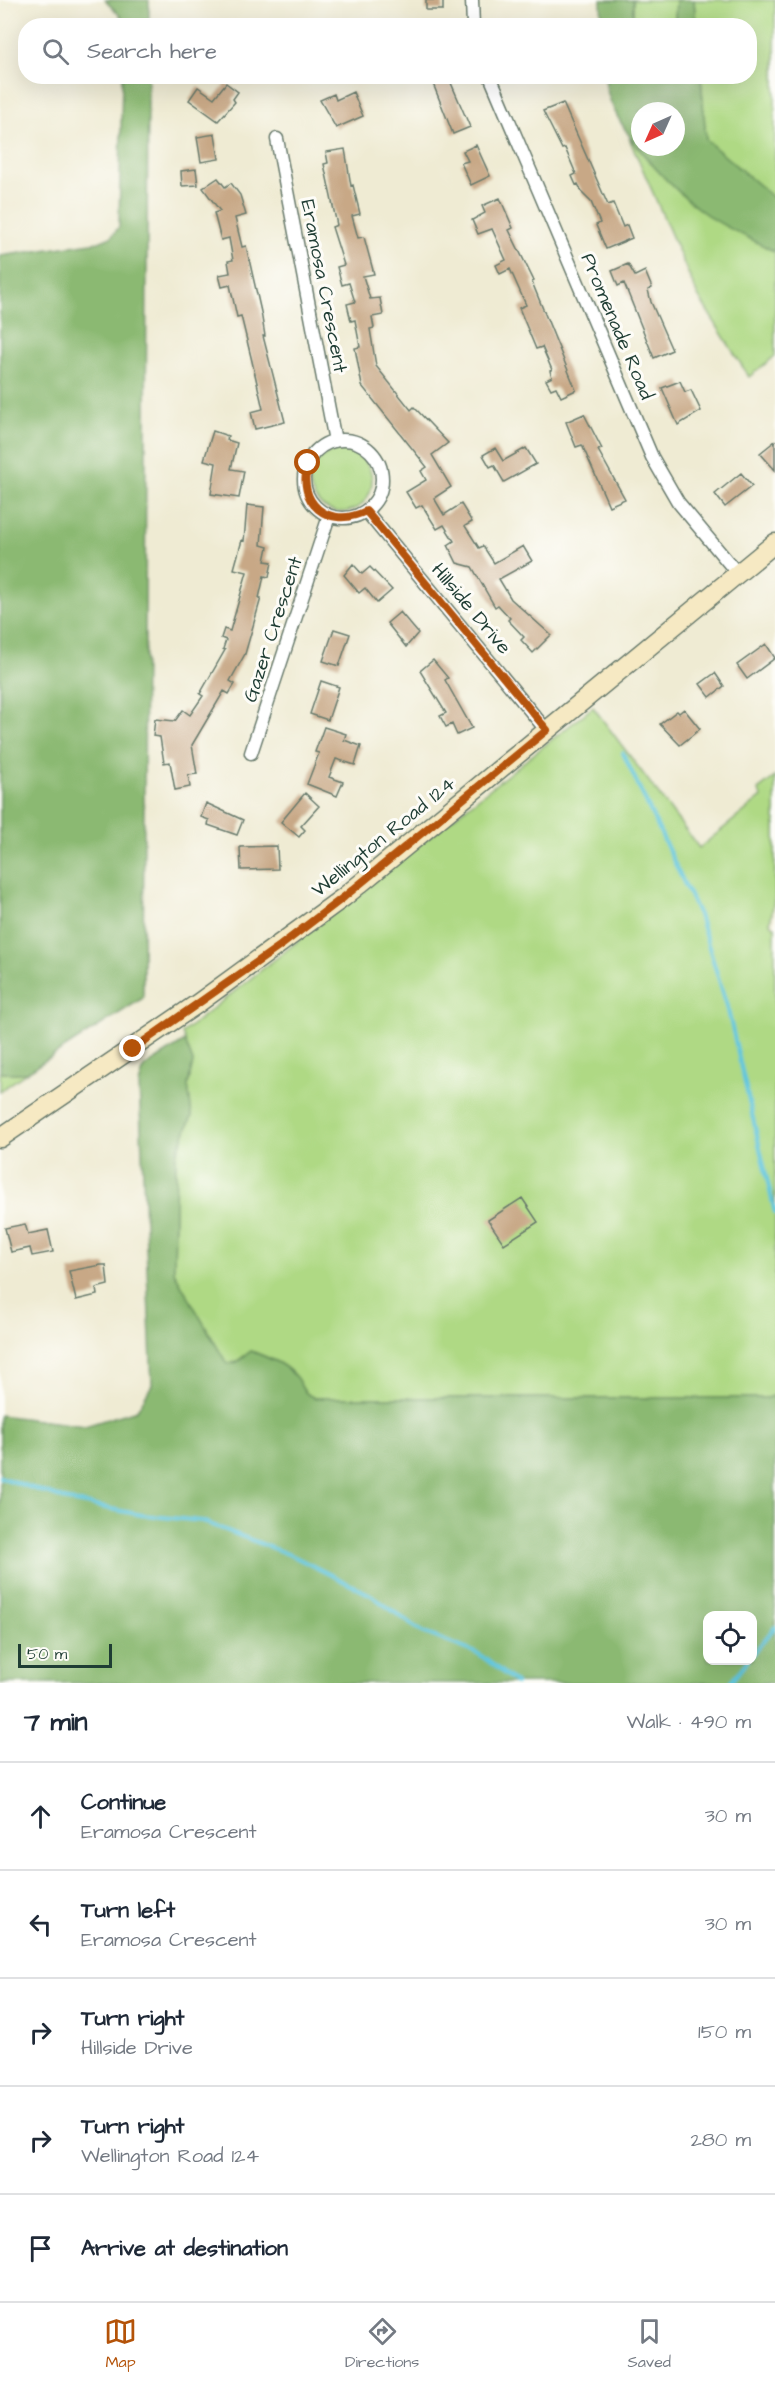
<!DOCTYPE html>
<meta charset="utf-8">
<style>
body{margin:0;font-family:"Architects Daughter",sans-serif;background:#f2f2f3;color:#1f2937}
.controls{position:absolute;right:18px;bottom:18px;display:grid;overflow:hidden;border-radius:12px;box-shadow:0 6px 24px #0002}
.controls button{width:54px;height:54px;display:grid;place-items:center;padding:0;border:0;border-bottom:2px solid #e0e1e3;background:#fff;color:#1f2937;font:30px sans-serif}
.compass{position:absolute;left:631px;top:102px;width:54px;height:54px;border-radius:50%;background:#fff;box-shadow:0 6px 24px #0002;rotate:225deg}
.scale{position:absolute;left:18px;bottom:15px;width:94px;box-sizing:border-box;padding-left:6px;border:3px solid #1f3d34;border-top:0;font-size:16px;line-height:21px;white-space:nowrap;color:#1f3d34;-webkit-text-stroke:4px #fdfcf7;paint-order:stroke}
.stop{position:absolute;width:18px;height:18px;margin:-14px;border:4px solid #b45309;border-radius:50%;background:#fff}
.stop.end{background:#b45309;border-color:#fff;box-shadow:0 2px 6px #0008}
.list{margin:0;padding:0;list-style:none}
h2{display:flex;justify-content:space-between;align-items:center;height:78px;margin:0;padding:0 24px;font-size:26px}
h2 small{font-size:20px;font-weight:400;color:#747a83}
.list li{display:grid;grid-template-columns:39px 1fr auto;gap:18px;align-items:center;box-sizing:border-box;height:108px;padding:0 24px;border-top:2px solid #e0e1e3}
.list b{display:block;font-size:22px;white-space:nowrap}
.list p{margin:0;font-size:20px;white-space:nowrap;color:#747a83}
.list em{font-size:20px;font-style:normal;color:#747a83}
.icon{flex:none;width:33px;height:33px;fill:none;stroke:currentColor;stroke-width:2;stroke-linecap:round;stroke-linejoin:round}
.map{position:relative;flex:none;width:775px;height:1683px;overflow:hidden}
.search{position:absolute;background:#fff;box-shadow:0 6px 24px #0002;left:18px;right:18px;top:18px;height:66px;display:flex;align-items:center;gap:15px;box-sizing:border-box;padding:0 21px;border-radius:24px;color:#747a83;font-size:22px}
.sheet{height:618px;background:#fff}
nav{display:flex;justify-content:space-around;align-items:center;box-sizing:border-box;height:84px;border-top:2px solid #e0e1e3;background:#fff;font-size:16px;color:#747a83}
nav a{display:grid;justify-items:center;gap:3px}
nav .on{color:#b45309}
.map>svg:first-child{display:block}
.green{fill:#afd984;stroke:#678b5c;stroke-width:1.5}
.forest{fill:#8bb972;stroke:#557b53;stroke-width:1.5;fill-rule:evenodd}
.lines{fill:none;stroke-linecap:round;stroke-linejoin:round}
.stream{stroke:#61c6de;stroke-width:4}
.building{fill:#c8a886}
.street-casing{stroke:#687a6c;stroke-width:15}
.secondary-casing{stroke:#687a6c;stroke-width:21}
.street{stroke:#fff;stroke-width:12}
.secondary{stroke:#f6e9c3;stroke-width:18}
.route{stroke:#b45309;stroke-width:8}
.labels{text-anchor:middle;stroke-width:6;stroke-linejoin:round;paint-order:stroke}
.street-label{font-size:20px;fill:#1f3d34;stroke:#fdfcf7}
</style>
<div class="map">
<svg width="775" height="1683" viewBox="0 0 775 1683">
<rect width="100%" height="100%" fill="#fdfcf7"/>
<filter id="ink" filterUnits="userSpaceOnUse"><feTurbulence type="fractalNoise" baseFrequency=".0167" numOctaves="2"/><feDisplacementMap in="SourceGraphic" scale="12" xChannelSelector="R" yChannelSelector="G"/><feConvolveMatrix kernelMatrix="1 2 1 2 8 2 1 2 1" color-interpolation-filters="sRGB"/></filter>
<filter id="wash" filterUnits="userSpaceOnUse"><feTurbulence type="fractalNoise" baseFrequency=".008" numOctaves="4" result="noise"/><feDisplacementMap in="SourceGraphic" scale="24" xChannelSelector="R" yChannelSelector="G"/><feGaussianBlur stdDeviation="1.35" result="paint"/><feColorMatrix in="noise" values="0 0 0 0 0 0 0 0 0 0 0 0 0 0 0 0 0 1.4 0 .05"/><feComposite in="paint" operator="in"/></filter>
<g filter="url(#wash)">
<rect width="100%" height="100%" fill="#efebd3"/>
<!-- green -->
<path class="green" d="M633,0H676L675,20L633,19Z
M694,0H775V199L706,140L701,77L750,76V26L696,25Z
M629,138L696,207L775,252V356L749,377L698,296Z
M310 481a31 31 0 1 1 62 0a31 31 0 1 1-62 0Z
M593,707L699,848L762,797L758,790L775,777V895L770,923L775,927V1395L767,1398H314C297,1389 304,1384 293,1374C282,1362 267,1357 251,1351L237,1361L227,1364L174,1272L176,1155L192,1116L188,1085L193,1062L182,1033Z
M0,1073H26L0,1091Z"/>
<!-- forest -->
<path class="forest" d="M105,0H149V25H122V18Z
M601,0H633V19L675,20L676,0H694L696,25H602Z
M122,77H148L143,998L26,1073H0V256L99,242L111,237L119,227Z
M605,77H701L706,140L775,199V252C751,238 716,224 695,206C661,178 607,121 605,77ZM640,111H676V147H640Z
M185,1041L193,1062L188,1085L192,1116L176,1155L174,1272L227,1364L237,1362L251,1351C266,1357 281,1362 293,1374C304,1384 297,1389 314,1398H767L775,1395V1683H0V1415L85,1426L137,1410L152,1385L139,1084L144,1067ZM708,1616H752V1660H708Z"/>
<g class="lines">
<!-- stream -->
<path class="stream" d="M623,753L699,915L727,1006L775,1213
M0,1477L70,1501L142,1515L202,1521L293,1556L371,1595L422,1632L479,1654L516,1683
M752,1655L775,1627
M730,1683L748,1660"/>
</g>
<g id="blocks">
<!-- building -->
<path class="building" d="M426,0H443V10H426Z
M430,76H448L470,127L453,134Z
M226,83L238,92L233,99L235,102L218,121L189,100L198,87L214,98Z
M353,92L363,116L336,128L320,100L334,94L336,100Z
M563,103L608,205L613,203L623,227L627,225L632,238L606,249L596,225L600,223L591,202L583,194L578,184L576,185L572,176L576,174L565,148L562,149L543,111Z
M215,134L219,159L201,162L197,137Z
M476,145L490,176L471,185L461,163L468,161L463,151Z
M345,149L351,186L353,185L360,214L352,216L358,238L364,237L374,274L363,276L370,299L380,298L383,315L372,317L374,328L370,329L376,366L411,410L414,407L448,443L432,455L451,487L434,498L444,515L461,504L472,522L465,526L479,548L483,546L494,563L523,546L532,561L499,579L511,599L551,635L533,653L521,640L524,637L508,620L510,618L498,605L495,607L472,567L457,563L448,545L454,541L444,525L437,529L422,505L416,508L406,492L426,480L421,471L427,467L362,386L355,348L360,347L355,320L351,321L347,304L355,302L349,283L342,285L337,267L344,265L332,227L337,225L324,164L328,163L326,152Z
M196,169L198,185L182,186L181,171Z
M218,178L225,187L231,183L240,195L246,215L235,218L242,247L246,246L261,312L265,336H263L285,422L255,429L251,412L263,409L251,357L241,316L237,317L230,285L222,287L219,275L230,273L228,261L233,260L229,238L221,240L214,213L220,211L203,188Z
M500,198L513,228L509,230L534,281L532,282L576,390L561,397L556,387L551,389L546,380L552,377L550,371L552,370L542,347L536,349L519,308L526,305L510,269L500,274L496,265L506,260L492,229L478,234L472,220L485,213L482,206Z
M628,264L635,276L645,271L652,288L648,290L651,302L672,350L654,358L624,283L618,286L612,271Z
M680,381L685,392L691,390L701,411L678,425L662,388Z
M584,414L602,449L598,450L625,499L609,506L582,445L576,447L566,422Z
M213,431L228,436L227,440L237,443L231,469L244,471L239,498L211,494L216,463L204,460Z
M775,441V470L760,453Z
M495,448L503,461L526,448L536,464L504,482L494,465L490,467L483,455Z
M741,473L752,486L725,507L715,494Z
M247,505L264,507L261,545L268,547L265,561L272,562L269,577L264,576L259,598H261L245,654L230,681L235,684L229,694L224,691L192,745L197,774L188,775L190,787L175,790L170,762L164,763L160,737L153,736L155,719L175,721L183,710L190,715L203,696L200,694L225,650L223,649L226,640L221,638L224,629L230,631L247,572L234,569L242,540L244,541Z
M353,564L362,574L370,567L392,590L377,603L365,588L359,593L344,575Z
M400,612L418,633L406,647L387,623Z
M334,629L350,634L339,666L323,661Z
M766,644L775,658L747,679L737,665Z
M433,660L448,678L445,680L472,728L457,735L452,724L446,727L440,716L446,713L420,671Z
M715,673L724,686L710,697L700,684Z
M321,681L339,687L328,720L310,714Z
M684,709L700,729L680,745L660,724L677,711L679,713Z
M324,727L346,734L344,740L361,746L355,765L336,759L329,777L343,782L337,796L307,784L319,753L315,752Z
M305,793L319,806L301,826L305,830L299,837L281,822Z
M206,803L243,820L237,835L208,825L209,820L201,817Z
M277,846L278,869L241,870L240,847Z
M522,1198L538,1222L504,1244L488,1220Z
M25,1224L28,1234L48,1230L53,1252L32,1256L30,1248L11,1252L5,1228Z
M101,1265H106L108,1285L96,1288L97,1295L76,1300L69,1271Z"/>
</g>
</g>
<g filter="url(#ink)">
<use href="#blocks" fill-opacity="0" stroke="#687a6c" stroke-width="1.5"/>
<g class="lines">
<defs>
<path id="street" d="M472,0L473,26
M490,76L652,457L678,502L738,574
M277,139L335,441
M304 479a39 39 0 1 1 78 0a39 39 0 1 1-78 0Z
M366,511L547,731
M251,753L329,516"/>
<path id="secondary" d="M0,1138L197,1004L344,897L775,543"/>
</defs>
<!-- street casing -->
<use href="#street" class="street-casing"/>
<!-- secondary casing -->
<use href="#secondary" class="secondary-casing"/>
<!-- street -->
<use href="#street" class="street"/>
<!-- secondary -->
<use href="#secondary" class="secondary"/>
</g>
</g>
<g class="lines" filter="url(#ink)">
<!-- route -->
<path class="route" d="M133,1049L280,946L344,897L547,730L366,511C328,530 296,503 308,463"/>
</g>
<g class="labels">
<!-- street labels -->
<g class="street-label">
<text transform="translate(325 286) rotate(79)" y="7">Eramosa Crescent</text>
<text transform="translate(618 326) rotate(67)" y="7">Promenade Road</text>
<text transform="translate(472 608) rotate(50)" y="7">Hillside Drive</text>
<text transform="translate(272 629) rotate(-72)" y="7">Gazer Crescent</text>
<text transform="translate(383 836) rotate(-39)" y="7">Wellington Road 124</text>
</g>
</g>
</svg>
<div class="controls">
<button><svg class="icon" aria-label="locate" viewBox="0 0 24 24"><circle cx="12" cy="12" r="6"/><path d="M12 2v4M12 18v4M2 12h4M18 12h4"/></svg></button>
</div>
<svg class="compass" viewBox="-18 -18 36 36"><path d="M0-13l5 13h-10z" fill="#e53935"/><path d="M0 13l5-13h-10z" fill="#747a83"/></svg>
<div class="scale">50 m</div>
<div class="stop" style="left:308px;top:463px"></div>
<div class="stop end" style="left:133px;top:1049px"></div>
<div class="search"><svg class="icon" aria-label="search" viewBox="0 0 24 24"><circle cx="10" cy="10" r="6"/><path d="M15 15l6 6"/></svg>Search here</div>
</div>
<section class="sheet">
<h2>7 min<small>Walk · 490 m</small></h2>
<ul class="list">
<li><svg class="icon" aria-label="ahead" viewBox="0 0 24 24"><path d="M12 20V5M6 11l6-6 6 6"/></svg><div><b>Continue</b><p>Eramosa Crescent</p></div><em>30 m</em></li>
<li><svg class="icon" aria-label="left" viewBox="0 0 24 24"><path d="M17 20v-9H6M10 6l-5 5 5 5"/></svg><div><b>Turn left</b><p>Eramosa Crescent</p></div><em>30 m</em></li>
<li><svg class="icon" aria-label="right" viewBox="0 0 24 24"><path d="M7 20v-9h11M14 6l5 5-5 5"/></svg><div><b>Turn right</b><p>Hillside Drive</p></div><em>150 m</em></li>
<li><svg class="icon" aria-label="right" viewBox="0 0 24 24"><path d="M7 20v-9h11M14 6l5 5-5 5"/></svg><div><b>Turn right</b><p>Wellington Road 124</p></div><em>280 m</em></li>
<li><svg class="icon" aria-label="arrive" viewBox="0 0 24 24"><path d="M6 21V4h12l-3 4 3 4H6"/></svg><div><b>Arrive at destination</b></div></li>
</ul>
</section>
<nav>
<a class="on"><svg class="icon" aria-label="map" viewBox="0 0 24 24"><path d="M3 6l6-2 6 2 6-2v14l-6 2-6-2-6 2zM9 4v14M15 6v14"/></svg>Map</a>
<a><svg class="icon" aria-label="directions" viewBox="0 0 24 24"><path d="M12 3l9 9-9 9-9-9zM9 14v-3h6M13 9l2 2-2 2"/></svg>Directions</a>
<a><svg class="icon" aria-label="saved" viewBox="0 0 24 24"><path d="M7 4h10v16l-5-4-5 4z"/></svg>Saved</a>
</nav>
